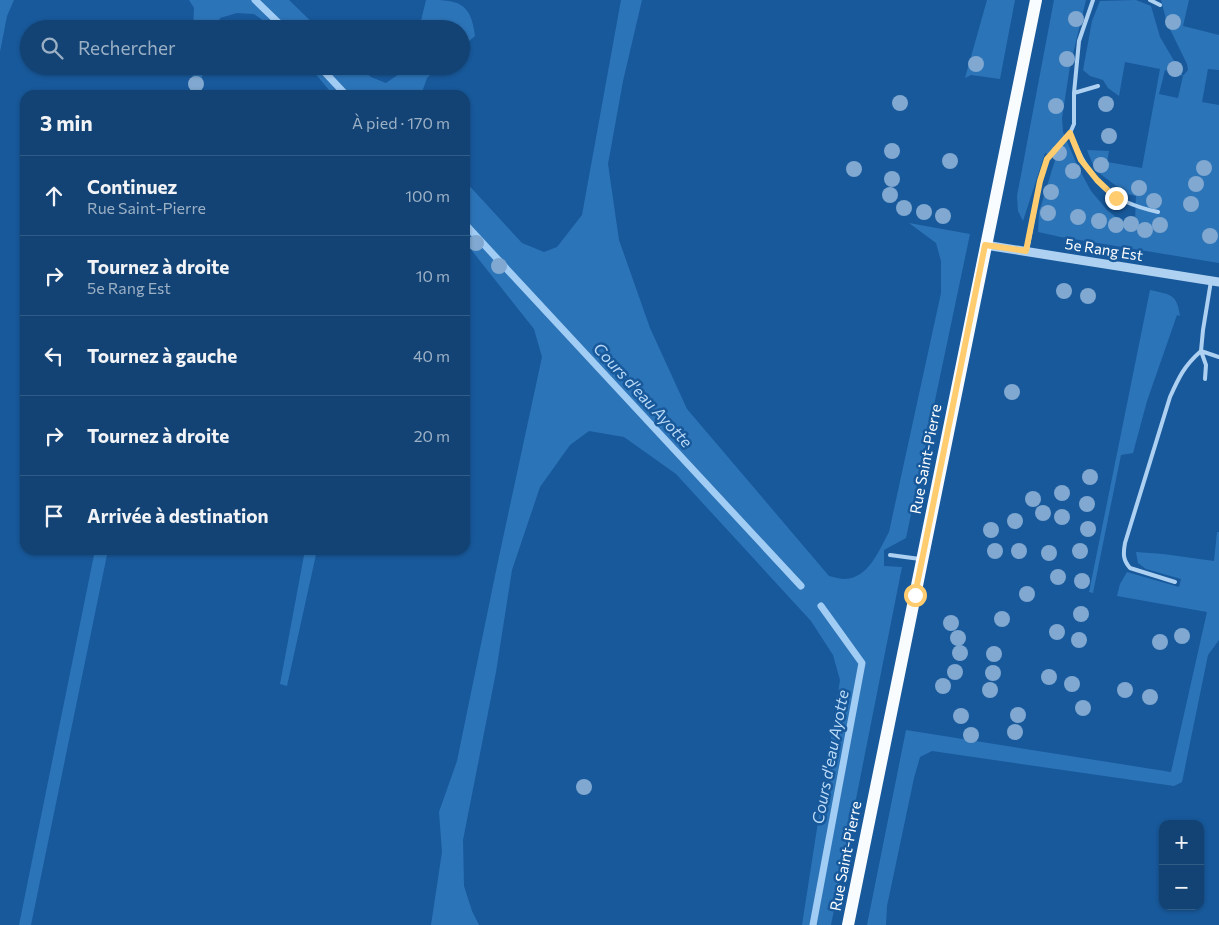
<!DOCTYPE html>
<html lang="fr">
<meta charset="utf-8">
<style>
body{margin:0;font-family:Commissioner,sans-serif;background:#1b4a79;color:#f1f3f6}
.controls{position:absolute;right:15px;bottom:15px;display:grid;overflow:hidden;border-radius:10px;box-shadow:0 1px 4px #0004}
.controls button{width:45px;height:45px;display:grid;place-items:center;padding:0;border:0;border-bottom:1px solid #315c86;background:#124374;color:#f1f3f6;font:25px sans-serif}
.stop{position:absolute;width:15px;height:15px;margin:-11px;border:4px solid #ffcd6f;border-radius:50%;background:#fff}
.stop.end{background:#ffcd6f;border-color:#fff;box-shadow:0 1px 5px #0008}
.list{margin:0;padding:0;list-style:none}
h2{display:flex;justify-content:space-between;align-items:center;height:65px;margin:0;padding:0 20px;font-size:21px}
h2 small{font-size:16px;font-weight:400;color:#9cb0c5}
.list li{display:grid;grid-template-columns:32px 1fr auto;gap:15px;align-items:center;box-sizing:border-box;height:80px;padding:0 20px;border-top:1px solid #315c86}
.list b{display:block;font-size:19px;white-space:nowrap}
.list p{margin:0;font-size:16px;white-space:nowrap;color:#9cb0c5}
.list em{font-size:16px;font-style:normal;color:#9cb0c5}
.icon{flex:none;width:28px;height:28px;fill:none;stroke:currentColor;stroke-width:2;stroke-linecap:round;stroke-linejoin:round}
.map{position:relative;flex:none;width:1219px;height:925px;overflow:hidden}
.search{position:absolute;background:#124374;box-shadow:0 1px 4px #0004;left:20px;top:20px;width:450px;height:55px;display:flex;align-items:center;gap:12px;box-sizing:border-box;padding:0 18px;border-radius:28px;color:#9cb0c5;font-size:19px}
.panel{position:absolute;background:#124374;box-shadow:0 1px 4px #0004;left:20px;top:90px;width:450px;height:465px;border-radius:15px}
.map>svg:first-child{display:block}
.green{fill:#2c74b8;fill-rule:evenodd}
.lines{fill:none;stroke-linecap:round;stroke-linejoin:round}
.stream{stroke:#a1ccf4;stroke-width:7}
.service{stroke:#aed1f2;stroke-width:4}
.tertiary{stroke:#aed1f2;stroke-width:9}
.primary{stroke:#f9fcff;stroke-width:12}
.tree{fill:#80a8d0}
.route{stroke:#ffcd6f;stroke-width:6}
.labels{text-anchor:middle;stroke-width:5;stroke-linejoin:round;paint-order:stroke}
.street-label{font-size:15px;fill:#fff;stroke:#18599b}
.water-label{font-size:16px;font-style:italic;fill:#bbdaf8;stroke:#18599b}
</style>
<div class="map">
<svg width="1219" height="925" viewBox="0 0 1219 925">
<rect width="100%" height="100%" fill="#18599b"/>
<!-- green -->
<path class="green" d="M0,0H14L7,16L0,52Z
M189,0H289L319,29H275L254,14L237,13L220,18L216,29H193L194,8Z
M426,0C457,0 471,1 475,36L461,48V29H419Z
M621,0H642L623,81L608,164L619,240L650,328L687,409L829,576C834,577 840,579 845,579C869,578 879,550 889,532L941,293V261L936,243L909,223L970,234L906,538L884,550V566L902,567L831,925H802L840,680L833,655L811,621L676,474L624,437L589,431L570,445L540,487L512,570L496,672L463,840L464,886L472,911L479,925H431L442,852L439,812L457,761L497,566L542,357L534,329L465,242V181L522,243L544,252L557,247L582,215Z
M987,0H1015L1000,79L971,75L965,78Z
M1054,0H1086L1070,66L1062,118L1063,132L1078,167L1091,191L1107,210L1130,228L1135,221L1136,196L1127,194L1095,170L1087,150L1109,151L1107,162L1142,168L1160,69L1125,62L1119,96L1108,88L1103,80L1090,76L1083,70L1092,21L1100,1L1136,0L1151,6L1160,37L1183,76L1188,70L1187,64L1167,23L1161,0H1189L1183,26L1219,35V70L1208,69L1202,102L1219,105V263L1061,237L1038,232L1039,212L1056,157L1045,153L1023,221L1018,211L1017,196ZM1165,70L1183,76L1178,98L1159,94Z
M193,66H204L199,95H189L193,76Z
M309,66H359L371,77L386,83L399,74L403,66H440L427,78L421,95H333Z
M1150,290C1170,295 1177,293 1180,316L1177,315L1147,401L1133,453L1121,455L1093,593L1089,592Z
M1217,532H1219V640L1208,655L1182,782L1174,786L932,751L920,757L914,778L887,906L886,925H867L906,730L1171,772L1207,612L1117,596L1120,584L1127,572L1179,587L1181,579L1146,569L1138,563L1136,552L1163,554L1214,561Z
M95,550H108L31,925H19Z
M305,550H317L287,686L280,684Z"/>
<g class="lines">
<!-- stream -->
<path class="stream" d="M255,0L285,29
M319,66L346,95
M465,224L801,586
M813,925L862,663L821,606"/>
<!-- service -->
<path class="service" d="M1150,0L1160,5
M1074,93L1098,86
M1070,133C1090,181 1107,201 1158,212
M1027,251L1040,181L1047,159L1070,133L1074,124V93L1079,41L1093,0
M1201,351L1219,357
M1205,379L1206,365L1201,351L1203,330L1211,281
M890,555L920,559
M1175,582L1130,568C1123,560 1123,554 1125,543L1170,397C1179,377 1184,366 1201,351"/>
<!-- tertiary -->
<path class="tertiary" d="M985,245L1219,282"/>
<!-- primary -->
<path class="primary" d="M848,925L1036,0"/>
</g>
<!-- trees -->
<g class="tree">
<circle cx="1076" cy="19" r="8"/>
<circle cx="1173" cy="22" r="8"/>
<circle cx="1067" cy="59" r="8"/>
<circle cx="976" cy="64" r="8"/>
<circle cx="1175" cy="69" r="8"/>
<circle cx="196" cy="84" r="8"/>
<circle cx="900" cy="103" r="8"/>
<circle cx="1106" cy="104" r="8"/>
<circle cx="1056" cy="106" r="8"/>
<circle cx="1109" cy="136" r="8"/>
<circle cx="892" cy="151" r="8"/>
<circle cx="1059" cy="153" r="8"/>
<circle cx="950" cy="161" r="8"/>
<circle cx="1101" cy="165" r="8"/>
<circle cx="1204" cy="168" r="8"/>
<circle cx="854" cy="169" r="8"/>
<circle cx="1073" cy="171" r="8"/>
<circle cx="892" cy="179" r="8"/>
<circle cx="1196" cy="184" r="8"/>
<circle cx="1139" cy="188" r="8"/>
<circle cx="1051" cy="192" r="8"/>
<circle cx="890" cy="195" r="8"/>
<circle cx="1154" cy="201" r="8"/>
<circle cx="1191" cy="204" r="8"/>
<circle cx="904" cy="208" r="8"/>
<circle cx="924" cy="212" r="8"/>
<circle cx="1048" cy="213" r="8"/>
<circle cx="943" cy="216" r="8"/>
<circle cx="1078" cy="217" r="8"/>
<circle cx="1099" cy="221" r="8"/>
<circle cx="1131" cy="224" r="8"/>
<circle cx="1116" cy="225" r="8"/>
<circle cx="1160" cy="225" r="8"/>
<circle cx="1145" cy="230" r="8"/>
<circle cx="1210" cy="236" r="8"/>
<circle cx="476" cy="243" r="8"/>
<circle cx="499" cy="266" r="8"/>
<circle cx="1064" cy="291" r="8"/>
<circle cx="1088" cy="296" r="8"/>
<circle cx="1012" cy="392" r="8"/>
<circle cx="1090" cy="477" r="8"/>
<circle cx="1062" cy="493" r="8"/>
<circle cx="1033" cy="499" r="8"/>
<circle cx="1087" cy="504" r="8"/>
<circle cx="1043" cy="513" r="8"/>
<circle cx="1062" cy="517" r="8"/>
<circle cx="1015" cy="521" r="8"/>
<circle cx="1088" cy="529" r="8"/>
<circle cx="991" cy="530" r="8"/>
<circle cx="995" cy="551" r="8"/>
<circle cx="1019" cy="551" r="8"/>
<circle cx="1080" cy="551" r="8"/>
<circle cx="1049" cy="553" r="8"/>
<circle cx="1058" cy="577" r="8"/>
<circle cx="1082" cy="581" r="8"/>
<circle cx="1027" cy="594" r="8"/>
<circle cx="1081" cy="614" r="8"/>
<circle cx="1002" cy="619" r="8"/>
<circle cx="951" cy="623" r="8"/>
<circle cx="1057" cy="632" r="8"/>
<circle cx="1182" cy="636" r="8"/>
<circle cx="958" cy="638" r="8"/>
<circle cx="1079" cy="640" r="8"/>
<circle cx="1160" cy="642" r="8"/>
<circle cx="960" cy="653" r="8"/>
<circle cx="994" cy="654" r="8"/>
<circle cx="955" cy="672" r="8"/>
<circle cx="993" cy="673" r="8"/>
<circle cx="1049" cy="677" r="8"/>
<circle cx="1072" cy="684" r="8"/>
<circle cx="943" cy="686" r="8"/>
<circle cx="990" cy="690" r="8"/>
<circle cx="1125" cy="690" r="8"/>
<circle cx="1150" cy="697" r="8"/>
<circle cx="1083" cy="708" r="8"/>
<circle cx="1018" cy="715" r="8"/>
<circle cx="961" cy="716" r="8"/>
<circle cx="1015" cy="732" r="8"/>
<circle cx="971" cy="735" r="8"/>
<circle cx="584" cy="787" r="8"/>
</g>
<g class="lines">
<!-- route -->
<path class="route" d="M915,595L985,245L1026,251L1040,181L1047,159L1070,133L1081,160L1097,180L1116,198"/>
</g>
<g class="labels">
<!-- street labels -->
<g class="street-label">
<text transform="translate(1104 250) rotate(9)" y="5">5e Rang Est</text>
<text transform="translate(926 459) rotate(-79)" y="5">Rue Saint-Pierre</text>
<text transform="translate(846 856) rotate(-79)" y="5">Rue Saint-Pierre</text>
</g>
<!-- water labels -->
<g class="water-label">
<text transform="translate(643 395) rotate(47)" y="6">Cours d'eau Ayotte</text>
<text transform="translate(830 757) rotate(-79)" y="6">Cours d'eau Ayotte</text>
</g>
</g>
</svg>
<div class="controls">
<button>+</button>
<button>−</button>
</div>
<div class="stop" style="left:915px;top:595px"></div>
<div class="stop end" style="left:1116px;top:198px"></div>
<div class="search"><svg class="icon" aria-label="search" viewBox="0 0 24 24"><circle cx="10" cy="10" r="6"/><path d="M15 15l6 6"/></svg>Rechercher</div>
<section class="panel">
<h2>3 min<small>À pied · 170 m</small></h2>
<ul class="list">
<li><svg class="icon" aria-label="ahead" viewBox="0 0 24 24"><path d="M12 20V5M6 11l6-6 6 6"/></svg><div><b>Continuez</b><p>Rue Saint-Pierre</p></div><em>100 m</em></li>
<li><svg class="icon" aria-label="right" viewBox="0 0 24 24"><path d="M7 20v-9h11M14 6l5 5-5 5"/></svg><div><b>Tournez à droite</b><p>5e Rang Est</p></div><em>10 m</em></li>
<li><svg class="icon" aria-label="left" viewBox="0 0 24 24"><path d="M17 20v-9H6M10 6l-5 5 5 5"/></svg><div><b>Tournez à gauche</b></div><em>40 m</em></li>
<li><svg class="icon" aria-label="right" viewBox="0 0 24 24"><path d="M7 20v-9h11M14 6l5 5-5 5"/></svg><div><b>Tournez à droite</b></div><em>20 m</em></li>
<li><svg class="icon" aria-label="arrive" viewBox="0 0 24 24"><path d="M6 21V4h12l-3 4 3 4H6"/></svg><div><b>Arrivée à destination</b></div></li>
</ul>
</section>
</div>
